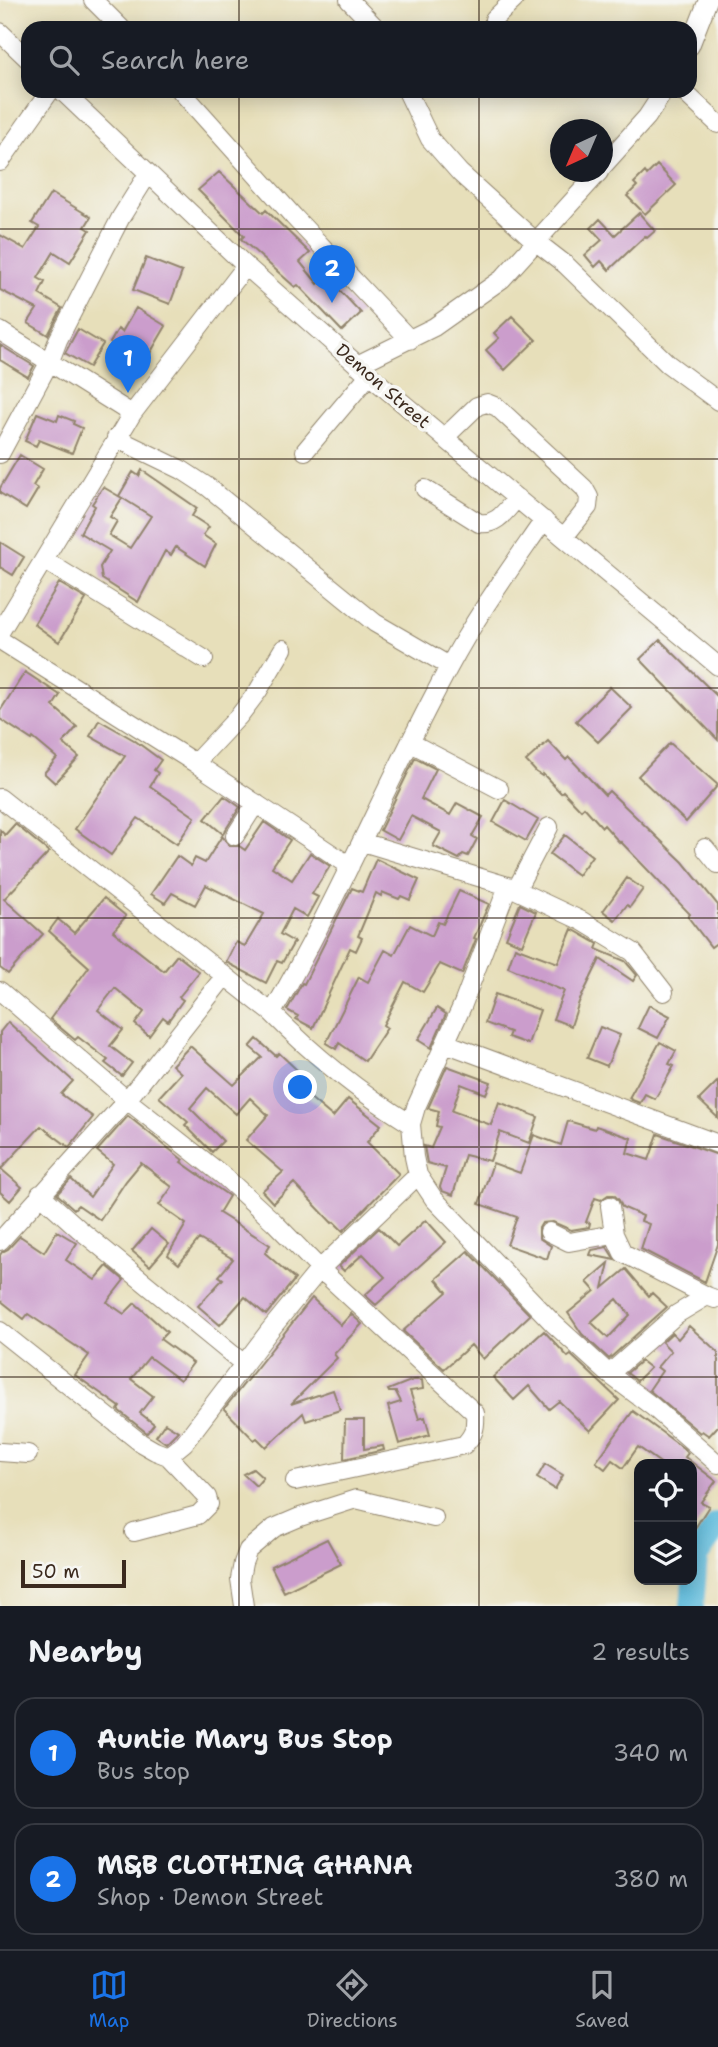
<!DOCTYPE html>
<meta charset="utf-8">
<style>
body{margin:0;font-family:"Shantell Sans",sans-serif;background:#20242c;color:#f1f3f6}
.controls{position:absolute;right:21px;bottom:21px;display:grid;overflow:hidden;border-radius:14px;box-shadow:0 4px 18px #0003}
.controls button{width:63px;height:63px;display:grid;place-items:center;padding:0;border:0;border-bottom:2px solid #363941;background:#171b24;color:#f1f3f6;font:35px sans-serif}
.compass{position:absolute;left:550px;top:119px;width:63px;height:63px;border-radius:50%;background:#171b24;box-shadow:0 4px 18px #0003;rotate:224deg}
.scale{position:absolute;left:21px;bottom:18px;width:105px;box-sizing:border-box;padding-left:7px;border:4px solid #3b2a1e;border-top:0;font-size:19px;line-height:24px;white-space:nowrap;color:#3b2a1e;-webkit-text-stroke:5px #f6f6f2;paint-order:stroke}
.you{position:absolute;left:301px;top:1088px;width:24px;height:24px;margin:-18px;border:5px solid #fff;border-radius:50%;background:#1a73e8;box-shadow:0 0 0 10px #1a73e833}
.badge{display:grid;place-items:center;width:46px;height:46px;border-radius:50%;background:#1a73e8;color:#fff;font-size:23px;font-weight:700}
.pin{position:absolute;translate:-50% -58px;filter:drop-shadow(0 2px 4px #0008)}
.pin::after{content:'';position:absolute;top:37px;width:24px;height:21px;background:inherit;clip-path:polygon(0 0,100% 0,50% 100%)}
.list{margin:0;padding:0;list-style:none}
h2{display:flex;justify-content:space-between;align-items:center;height:91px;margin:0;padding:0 28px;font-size:30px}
h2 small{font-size:23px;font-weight:400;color:#9ea1a6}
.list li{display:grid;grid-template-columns:46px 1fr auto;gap:21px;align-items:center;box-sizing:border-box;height:112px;margin:0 14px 14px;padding:0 14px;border:2px solid #363941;border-radius:21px}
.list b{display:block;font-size:26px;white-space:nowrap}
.list p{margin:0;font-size:23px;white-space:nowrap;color:#9ea1a6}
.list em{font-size:23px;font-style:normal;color:#9ea1a6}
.icon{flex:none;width:38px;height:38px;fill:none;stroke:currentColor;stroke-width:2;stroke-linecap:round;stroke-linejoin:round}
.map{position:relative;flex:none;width:718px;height:1606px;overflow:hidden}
.search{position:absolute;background:#171b24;box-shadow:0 4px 18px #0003;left:21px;right:21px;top:21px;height:77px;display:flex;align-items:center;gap:18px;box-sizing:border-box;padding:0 24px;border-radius:21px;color:#9ea1a6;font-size:26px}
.sheet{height:343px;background:#171b24}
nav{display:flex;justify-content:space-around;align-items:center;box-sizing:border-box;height:98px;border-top:2px solid #363941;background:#171b24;font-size:19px;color:#9ea1a6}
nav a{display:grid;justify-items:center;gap:4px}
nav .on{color:#1a73e8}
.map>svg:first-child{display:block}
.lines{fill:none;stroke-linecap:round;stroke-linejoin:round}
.river{stroke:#5ebbdc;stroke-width:24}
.building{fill:#cb9dcc;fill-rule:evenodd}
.minor-casing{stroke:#91846c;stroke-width:20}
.minor{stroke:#fff;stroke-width:18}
.grid{fill:none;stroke:#3b2a1e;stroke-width:2;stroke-opacity:0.55}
.labels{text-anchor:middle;stroke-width:7;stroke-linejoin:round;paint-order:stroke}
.street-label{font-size:18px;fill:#3b2a1e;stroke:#f6f6f2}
</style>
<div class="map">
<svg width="718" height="1606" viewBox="0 0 718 1606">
<rect width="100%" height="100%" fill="#f6f6f2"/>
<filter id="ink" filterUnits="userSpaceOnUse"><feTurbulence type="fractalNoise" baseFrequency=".0143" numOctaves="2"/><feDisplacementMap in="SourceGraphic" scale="14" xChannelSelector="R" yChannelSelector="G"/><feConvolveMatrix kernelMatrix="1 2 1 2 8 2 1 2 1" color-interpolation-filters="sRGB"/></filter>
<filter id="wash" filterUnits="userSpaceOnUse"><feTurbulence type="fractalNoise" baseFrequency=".00686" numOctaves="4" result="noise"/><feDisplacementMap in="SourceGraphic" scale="28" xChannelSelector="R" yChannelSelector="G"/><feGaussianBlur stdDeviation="1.57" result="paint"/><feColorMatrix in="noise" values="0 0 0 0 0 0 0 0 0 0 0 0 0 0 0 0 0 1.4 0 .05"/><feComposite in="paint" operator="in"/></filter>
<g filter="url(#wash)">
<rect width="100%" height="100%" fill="#e7dfba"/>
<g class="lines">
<!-- river -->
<path class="river" d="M692,1606L696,1557L718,1524"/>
</g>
<g id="blocks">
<!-- building -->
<path class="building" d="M657,165L676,185L645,214L627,196L637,186L634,183L645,172L647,175Z
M219,172L263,213L266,210L310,253L300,262L318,284L326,276L361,313L342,331L298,285L295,287L241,239L244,236L198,190Z
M51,193L91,217L85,227L90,230L70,262L54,252L38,278L45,282L39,294L62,308L48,335L28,323L37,309L0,290V235L25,249L39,227L32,223Z
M639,213L655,231L647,238L645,236L609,270L601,261L595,267L585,255L602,240L591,228L600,219L615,235Z
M146,258L182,272L170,304L133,290Z
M136,308L166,326L142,367L132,361L134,357L110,343L118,329L122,332Z
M512,316L536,340L505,370L486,350L499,338L494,333Z
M78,329L103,344L89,367L65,353Z
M0,345L34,366L28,377L0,360Z
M37,413L57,421L59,415L74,421L73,424L82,428L72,453L39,440L36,446L25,441Z
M20,455L43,469L33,486L38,489L26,509L0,493V488Z
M142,470L197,508L192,516L209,527L203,535L216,544L205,566L176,547L171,555L165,551L138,602L102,579L100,567L110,551L80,533L95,506L92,504L103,487L122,498L110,517L117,521L109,535L130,548L151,516L119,496L133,472L139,476Z
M0,542L24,557L13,575L0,567Z
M59,583L86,599L59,642L34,624Z
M660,640L718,697V740L640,659Z
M25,672L60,695L53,706L77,727L63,743L79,757L55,783L44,773L57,758L33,738L32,740L0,719V711Z
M610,687L632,708L598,742L576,721Z
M99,720L134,740L161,760L154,770L158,773L150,786L195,817L177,844L138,818L111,855L75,829L125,756L90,736Z
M548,741L566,760L569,757L605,795L609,791L683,862L718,905V942L711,947L688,917L690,914L621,842L620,843L604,825L602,827L584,807L581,810L563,791L561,793L543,774L542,776L536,772L526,761Z
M670,743L718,785L686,822L638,776Z
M415,758L436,769L421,799L450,815L457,803L483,817L472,836L477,839L468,856L463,854L459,859L433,846L441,832L411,816L398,840L380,830Z
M224,796L240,807L223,834L205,819Z
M505,800L538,820L526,841L493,822Z
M264,822L290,840L272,867L292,880L310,853L330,866L312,894L318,897L307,917L293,909L280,934L294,942L282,963L277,961L266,983L226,962L236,942L245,946L264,914L206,885L195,905L172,893L165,903L151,894L177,856L191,866L195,858L205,863L222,836L230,846H239L245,850Z
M15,824L49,852L4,899L43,934L8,974L0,968V830L5,835Z
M565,835L592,856L578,875L550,854Z
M376,859L419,880L410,900L401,896L399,899L382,892L381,896L376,893L358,936L362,938L356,951L350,948L313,1028L296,1019L298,1016L287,1010L302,983L304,984L352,888L362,892Z
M627,878L643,889L630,907L627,905L615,920L603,911Z
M459,891L489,904L474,938L476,939L462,974L440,964L423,992L405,982L383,1025L387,1028L365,1061L339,1043L336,1049L326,1043L359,977L368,982L385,950L394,955L410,925L432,936L438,922L443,924Z
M104,898L126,916L113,931L164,971L177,955L199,972L179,997L183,1000L168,1021L163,1017L149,1036L135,1024L144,1012L115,988L98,1010L123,1030L110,1046L132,1063L122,1076L105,1063L108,1060L78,1037L75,1040L50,1019L89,967L49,931L58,919L74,933Z
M520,904L536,912L522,945L506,938Z
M572,929L598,944L596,949L625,961L637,975L633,981L600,959L579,1002L571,1026L553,1019L564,991L508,967L515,947L558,963Z
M495,994L540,1010L528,1044L508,1037L510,1032L485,1023Z
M649,1005L670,1016L658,1038L638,1028Z
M437,1008L446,1014L431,1048L418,1040Z
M8,1022L73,1081L61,1094L93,1117L69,1147L41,1126L1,1169L22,1187L10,1201L0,1192V1032Z
M600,1027L620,1035L607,1066L587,1058Z
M257,1039L276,1056L279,1053L298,1071L289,1080L333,1117L348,1099L381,1125L367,1142L399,1174L343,1231L334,1222L332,1223L294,1183L273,1203L262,1191L283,1172L246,1140L268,1115L250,1098L236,1114L207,1088L190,1108L223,1141L212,1152L185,1125L188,1122L159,1097L181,1073L172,1065L190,1046L234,1085L262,1057L250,1047Z
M660,1042L676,1051L669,1064L674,1066L655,1099L645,1094L640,1103L632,1100L629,1098Z
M447,1066L491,1082L486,1094L461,1084L452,1111L491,1125L499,1102L538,1117L529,1143L500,1132L490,1161L465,1155L453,1195L442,1191L440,1187L446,1168L427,1163L424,1146L431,1148L440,1127L436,1126L439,1111L428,1108Z
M718,1081V1118L699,1100Z
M128,1116L183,1160L181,1162L229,1196L219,1213L270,1245L265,1253L295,1279L266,1315L245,1297L220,1325L198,1306L223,1279L219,1276L233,1259L199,1239L179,1264L168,1255L186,1224L159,1205L172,1187L141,1163L126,1181L100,1220L78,1205L74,1209L57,1194L71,1179L90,1197L113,1164L97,1151Z
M568,1121L595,1129L596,1126L631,1138L627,1153L649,1160L658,1134L718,1155V1244L705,1282L641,1249L649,1224L641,1221L643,1216L622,1207L619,1200L614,1195H608L601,1200L595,1198L586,1222L590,1223L589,1227L571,1230L553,1222L542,1223L539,1228V1238L551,1246L547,1259L507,1245L517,1217L479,1204L493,1163L520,1173L534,1135L561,1145Z
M426,1220L446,1242L376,1305L365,1295L385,1277L363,1254L344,1271L339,1266L379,1228L397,1246Z
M151,1229L169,1244L150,1266L132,1251Z
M57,1231L77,1243L66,1260L95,1280L107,1266L124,1280L107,1302L124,1314L135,1303L167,1332L160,1339L193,1363L180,1380L149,1357L131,1379L153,1396L140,1413L154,1424L147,1433L118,1410L120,1407L75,1375L89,1355L28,1314L24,1319L0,1300V1255L2,1252L8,1249L20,1236L44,1252Z
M607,1247L615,1260L590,1255L592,1250Z
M468,1251L530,1315L483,1359L471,1345L444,1369L403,1331L447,1292L436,1279Z
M609,1263L603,1288L626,1269L649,1296L652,1293L667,1307L609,1359L582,1334L568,1313L595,1291L587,1282ZM617,1299L630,1315L608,1338L591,1322Z
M312,1298L341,1325L351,1314L362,1324L334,1354L337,1358L291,1404L333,1390L340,1410L306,1421L303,1413L266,1447L257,1438L254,1440L224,1409Z
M689,1326L718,1352V1426L709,1436L702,1431L700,1433L649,1390L662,1371L657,1367L671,1351L662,1342L672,1333L678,1339Z
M544,1331L568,1357L571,1355L619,1400L590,1431L559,1401L549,1409L529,1386L514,1400L493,1377Z
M641,1361L650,1368L637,1381L627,1373Z
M413,1380H422L423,1389L410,1391L419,1419L425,1417L430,1435L399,1444L388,1406L401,1402L396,1392H389L388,1390Z
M633,1411L683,1448L688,1453L685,1457L716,1481L701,1502L709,1506L692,1533V1464H662L638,1447L623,1468L612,1460L605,1469L596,1462Z
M345,1420H364V1449L383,1446L384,1450L344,1459Z
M165,1423L178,1431L166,1443L156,1436Z
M545,1464L563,1475L555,1489L537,1478Z
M253,1469L263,1478L256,1486L243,1474Z
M327,1539L341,1564L284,1592L271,1566Z"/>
</g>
</g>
<g filter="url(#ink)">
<use href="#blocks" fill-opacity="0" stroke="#91846c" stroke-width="2"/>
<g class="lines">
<defs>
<path id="minor" d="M93,0L121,28
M349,0L376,28
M494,19L514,0
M0,32L28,59
M690,46L708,0
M62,91L246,266L369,375L718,666
M181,91L294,217L410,340
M407,91L430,139L460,173L535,241L566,265L668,364L718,401
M683,91L718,124
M0,162L50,91
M602,167L647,117L664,91
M0,331L132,414
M357,365L434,327L502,279L599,172
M116,438L182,470L208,487L375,623L449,666
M444,438L477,406L487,403L497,407L584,488L589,497L588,507L564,537
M305,451L369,375
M0,454L50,361L58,340L121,217L148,174
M425,489L479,523C497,526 506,510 517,498
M44,560L204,659
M0,632L132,414L246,266
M0,640L195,763L350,866
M411,743L499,789
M195,763L239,716L258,691L283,649
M0,798L272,1013C314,1056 359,1092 411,1124
M235,836L256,803
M362,842L508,886L582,921L633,952L664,992
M705,848L718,864
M508,886L463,1004L416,1107L411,1124L414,1157L418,1175L434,1199L553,1323L609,1374L653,1407L718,1464
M516,890L549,827
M0,991L127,1100L226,1178L274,1222L320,1269L475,1413C476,1428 474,1435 464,1445L295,1481
M272,1013C338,901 387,781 449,667C476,616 511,568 544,520
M445,1043L718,1144
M40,1194L79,1229L244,1364
M610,1206L614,1234
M549,1232L569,1242L614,1234L623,1253L707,1296
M0,1241L127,1100L224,977
M0,1331L141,1443L155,1451L168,1456L207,1497L209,1504L198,1515L134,1532
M609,1374L677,1314L707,1296L715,1299
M0,1452L28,1454
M168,1456L184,1443L270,1330L320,1269L418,1175
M244,1606L240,1579L243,1563L248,1550L274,1528L300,1517L356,1499L434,1518"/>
</defs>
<!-- minor casing -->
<use href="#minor" class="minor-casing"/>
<!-- minor -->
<use href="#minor" class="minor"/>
</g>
</g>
<!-- grid -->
<path class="grid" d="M239,0V28M479,0V28M239,91V1606M479,91V1606M0,229H718M0,459H718M0,688H718M0,918H718M0,1147H718M0,1377H718"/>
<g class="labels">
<!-- street labels -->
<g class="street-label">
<text transform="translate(383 386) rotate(41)" y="6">Demon Street</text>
</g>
</g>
</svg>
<div class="controls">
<button><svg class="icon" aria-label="locate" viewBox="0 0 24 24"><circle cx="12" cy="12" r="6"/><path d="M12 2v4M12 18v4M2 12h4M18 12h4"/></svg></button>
<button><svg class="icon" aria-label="layers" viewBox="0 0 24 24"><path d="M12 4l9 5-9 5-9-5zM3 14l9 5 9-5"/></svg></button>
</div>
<svg class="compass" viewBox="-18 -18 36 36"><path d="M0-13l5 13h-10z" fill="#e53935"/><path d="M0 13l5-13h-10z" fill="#9ea1a6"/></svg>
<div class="scale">50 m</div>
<div class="you"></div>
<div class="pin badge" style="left:128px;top:393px">1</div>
<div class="pin badge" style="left:332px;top:303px">2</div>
<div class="search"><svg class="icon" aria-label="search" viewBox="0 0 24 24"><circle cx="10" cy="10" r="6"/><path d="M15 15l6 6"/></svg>Search here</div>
</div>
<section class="sheet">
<h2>Nearby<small>2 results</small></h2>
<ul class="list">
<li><span class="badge">1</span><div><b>Auntie Mary Bus Stop</b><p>Bus stop</p></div><em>340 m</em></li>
<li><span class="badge">2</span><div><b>M&amp;B CLOTHING GHANA</b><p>Shop · Demon Street</p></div><em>380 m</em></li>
</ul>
</section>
<nav>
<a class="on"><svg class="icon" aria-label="map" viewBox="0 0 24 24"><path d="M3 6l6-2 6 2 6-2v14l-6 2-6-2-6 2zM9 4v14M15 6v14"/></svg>Map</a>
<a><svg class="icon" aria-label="directions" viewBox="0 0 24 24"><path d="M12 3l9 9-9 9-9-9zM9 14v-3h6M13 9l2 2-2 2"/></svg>Directions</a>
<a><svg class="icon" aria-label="saved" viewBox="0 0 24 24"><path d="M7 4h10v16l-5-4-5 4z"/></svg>Saved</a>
</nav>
